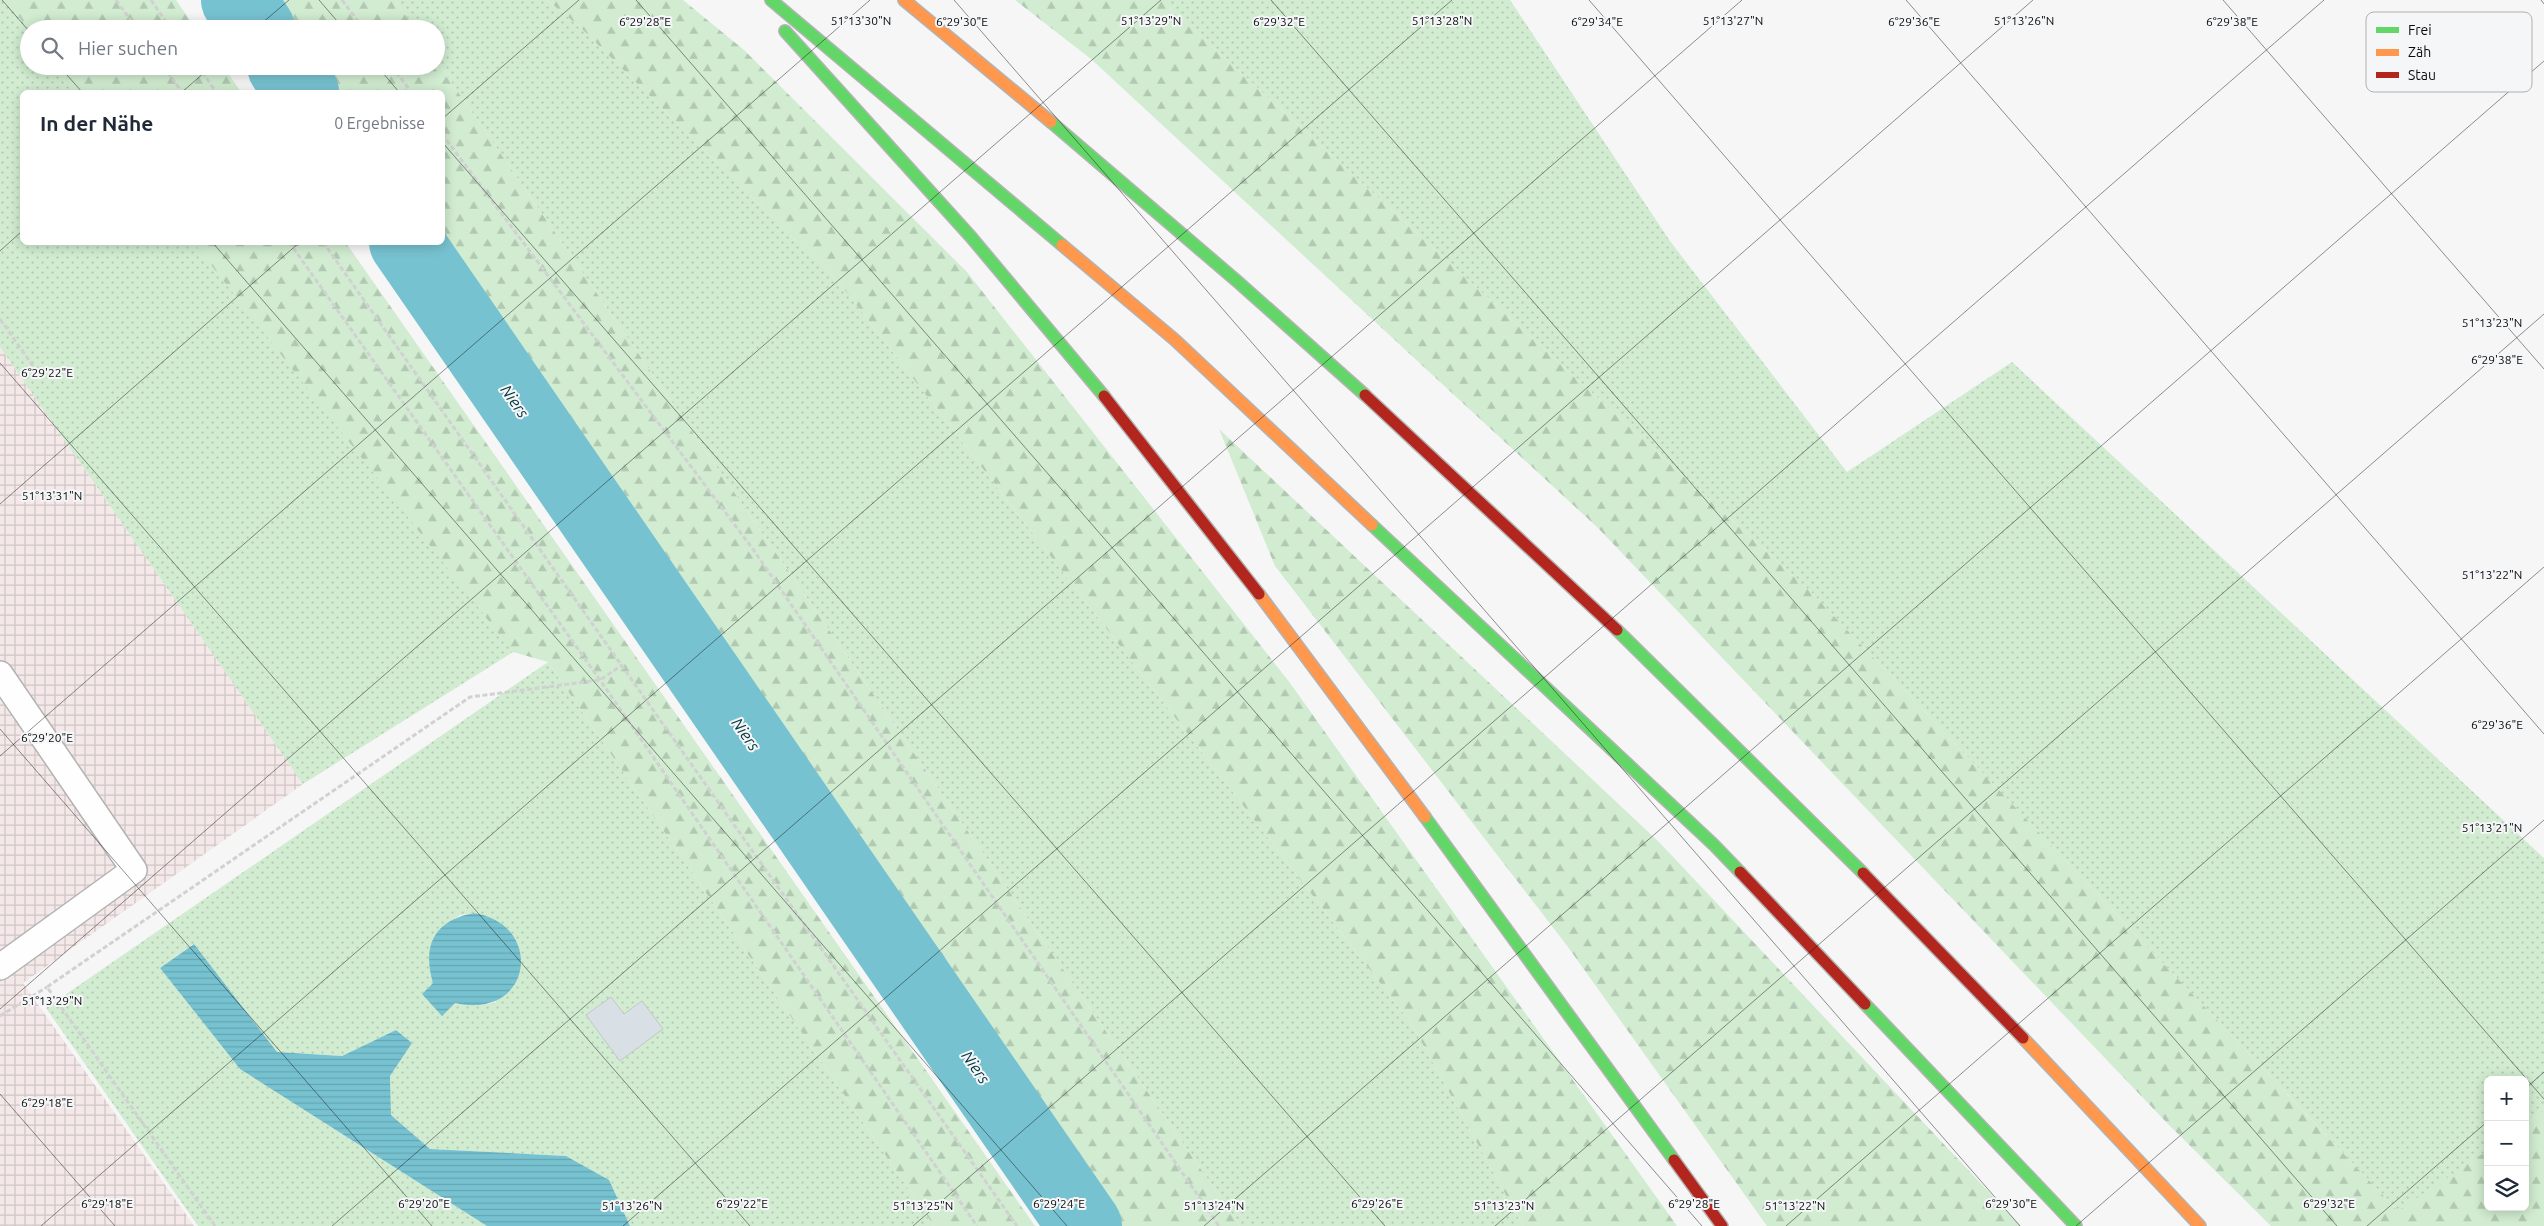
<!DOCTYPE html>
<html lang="de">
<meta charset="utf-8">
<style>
body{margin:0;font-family:Ubuntu,sans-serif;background:#f6f6f7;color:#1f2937}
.controls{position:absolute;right:15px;bottom:15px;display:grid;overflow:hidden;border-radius:8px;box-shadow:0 2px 12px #0003}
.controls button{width:45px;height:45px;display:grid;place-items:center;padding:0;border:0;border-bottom:1px solid #e0e1e3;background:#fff;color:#1f2937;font:25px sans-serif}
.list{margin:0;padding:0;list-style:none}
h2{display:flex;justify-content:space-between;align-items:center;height:65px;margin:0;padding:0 20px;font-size:21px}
h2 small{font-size:16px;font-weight:400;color:#747a83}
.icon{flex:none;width:28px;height:28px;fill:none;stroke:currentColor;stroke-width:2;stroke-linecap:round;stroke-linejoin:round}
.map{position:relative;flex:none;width:2544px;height:1226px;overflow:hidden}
.search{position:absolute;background:#fff;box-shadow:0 2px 12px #0003;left:20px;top:20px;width:425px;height:55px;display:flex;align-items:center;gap:12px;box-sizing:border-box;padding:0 18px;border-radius:28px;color:#747a83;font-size:19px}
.panel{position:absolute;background:#fff;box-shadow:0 2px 12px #0003;left:20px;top:90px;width:425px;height:155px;border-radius:8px}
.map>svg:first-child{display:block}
.industrial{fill:url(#industrial-grid)}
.grass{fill:url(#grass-dots);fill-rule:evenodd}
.forest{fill:url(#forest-firs)}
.water{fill:url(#water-rules)}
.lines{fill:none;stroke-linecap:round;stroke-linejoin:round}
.river{stroke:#77c2d0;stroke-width:74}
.building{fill:#d8dfe5;stroke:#c4c5c6}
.lane-casing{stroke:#b3b3b4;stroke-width:28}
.fast-casing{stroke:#b3b3b4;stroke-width:14}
.slow-casing{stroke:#b3b3b4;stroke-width:14}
.jam-casing{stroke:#b3b3b4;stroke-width:14}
.path{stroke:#d1d1d2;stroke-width:3;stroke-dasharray:5 2.5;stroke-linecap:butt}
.lane{stroke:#fefefe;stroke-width:25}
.fast{stroke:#63d668;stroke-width:11}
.slow{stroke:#ff974d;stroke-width:11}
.jam{stroke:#b3261e;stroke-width:11}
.ticks{fill:none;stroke:#0b0b0c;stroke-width:1;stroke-opacity:0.45}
.labels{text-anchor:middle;stroke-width:4;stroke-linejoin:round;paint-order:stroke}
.water-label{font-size:16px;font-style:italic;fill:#00343c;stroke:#f5f6f8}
.key{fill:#f5f6f8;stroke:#afb0b1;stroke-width:1}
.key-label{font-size:14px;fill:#0b0b0c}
.ticks-label{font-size:12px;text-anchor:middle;fill:#0b0b0c;stroke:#f5f6f8;stroke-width:4;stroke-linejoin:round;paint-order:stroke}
</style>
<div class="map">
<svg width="2544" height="1226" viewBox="0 0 2544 1226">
<defs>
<pattern id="industrial-grid" width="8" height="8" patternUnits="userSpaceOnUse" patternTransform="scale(1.25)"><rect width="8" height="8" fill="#f4e8e8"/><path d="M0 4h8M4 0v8" fill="none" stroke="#d0c6c6"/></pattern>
<pattern id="grass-dots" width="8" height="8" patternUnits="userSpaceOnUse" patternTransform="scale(1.25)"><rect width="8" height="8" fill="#d1ecd0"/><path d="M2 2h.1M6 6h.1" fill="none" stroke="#b2c9b1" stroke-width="1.8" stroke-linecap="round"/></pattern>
<pattern id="forest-firs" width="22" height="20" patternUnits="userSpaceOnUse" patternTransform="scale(1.25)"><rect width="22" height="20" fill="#d1ecd0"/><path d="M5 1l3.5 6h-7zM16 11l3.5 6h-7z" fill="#b2c9b1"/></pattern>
<pattern id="water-rules" width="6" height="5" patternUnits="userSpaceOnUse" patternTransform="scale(1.25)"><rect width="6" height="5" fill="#77c2d0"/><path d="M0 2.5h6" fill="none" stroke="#66a5b1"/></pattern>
</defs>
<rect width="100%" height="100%" fill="#f6f6f7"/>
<!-- industrial -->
<path class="industrial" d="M0,347L303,784L23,983L194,1226H0Z"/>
<!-- grass -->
<path class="grass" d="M0,0H70L29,29V66H115L133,92H22V242L235,243L513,652L303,784L0,347Z
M395,0H547L580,27L841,285L1411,1023L1523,1226H1240L436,60V29H415Z
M1161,0H1510L1670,241L1847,472L2012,362L2544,858V1111L2525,1124V1080H2488V1150L2399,1212L1812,593Z
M548,662L934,1226H630L608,1180L566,1156L430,1149L391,1115L390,1076L412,1043L396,1030L342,1056L277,1052L193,944L160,968L240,1069L487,1226H198L46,1008ZM474,913L496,1002C470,1010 447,1001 422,994L433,983L444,925L460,915ZM611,997L624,1014L642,1001L662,1029L620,1061L586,1015Z"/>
<!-- forest -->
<path class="forest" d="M6,0H176L196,29L29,30Z
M258,0H395L415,29H278Z
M547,0H683L744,50L967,272L1290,683L1677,1226H1523L1411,1023L841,285L580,27Z
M1015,0H1161L1812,593L2398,1211L2488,1150V1207H2525V1124L2544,1111V1226H2271L2168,1124L1598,528L1091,59Z
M436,60L1240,1226H1120L1040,1109L427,243L442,242V92H322L304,66H436Z
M57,66H223L241,92H78Z
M194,243H346L1035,1226H934L548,662L513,652Z
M1219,429L1659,842L2021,1226H1767L1568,947L1275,566Z"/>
<!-- water -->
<path class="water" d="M474,913C545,924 533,1021 455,1003L442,1016L422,994L433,983C422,946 434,920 474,913Z
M194,944L277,1052L342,1056L396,1030L412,1043L390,1076L391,1115L430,1149L566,1156L609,1180L630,1226H487L240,1069L160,968Z"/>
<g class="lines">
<!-- river -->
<path class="river" d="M238,0L258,29
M284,66L302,92
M406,242L1085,1226"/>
</g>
<!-- building -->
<path class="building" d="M611,997L624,1014L642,1001L663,1029L620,1061L586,1015Z"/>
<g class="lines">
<defs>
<path id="lane" d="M0,674L134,870L0,967"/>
<path id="fast" d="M771,0L1062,245
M785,31L971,237L1104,396
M1051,122L1238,282L1365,395
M1372,525L1714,845L1740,872
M1617,630L1863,873
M1425,817L1674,1160
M1865,1004L2076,1226"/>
<path id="slow" d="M904,0L1051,122
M1062,245L1175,340L1372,525
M1259,594L1425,817
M2023,1038L2200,1226"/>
<path id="jam" d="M1365,395L1617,630
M1104,396L1259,594
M1740,872L1865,1004
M1863,873L2023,1038
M1674,1160L1722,1226"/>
</defs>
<!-- lane casing -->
<use href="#lane" class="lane-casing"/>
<!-- fast casing -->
<use href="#fast" class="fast-casing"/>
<!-- slow casing -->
<use href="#slow" class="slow-casing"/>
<!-- jam casing -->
<use href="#jam" class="jam-casing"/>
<!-- path -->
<path class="path" d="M116,0L137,29
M151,0L171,29
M342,0L364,29
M163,66L182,92
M198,66L216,92
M392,66L411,92
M442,134L755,552L1219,1226
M289,242L600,680L977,1226
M323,242L1017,1226
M0,319L40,376
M0,1016L47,987
M215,1226L47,987L470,697L600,680L622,665"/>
<!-- lane -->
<use href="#lane" class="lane"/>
<!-- fast -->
<use href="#fast" class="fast"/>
<!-- slow -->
<use href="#slow" class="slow"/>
<!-- jam -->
<use href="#jam" class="jam"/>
</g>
<!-- ticks -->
<path class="ticks" d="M2,0L29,31M319,0L344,29M636,0L1702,1226M954,0L2020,1226M1271,0L2337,1226M1589,0L2544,1099M1906,0L2544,734M2223,0L2544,369M2541,0L2544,4M255,29L289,0M59,66L82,92M377,66L399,92M182,92L212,66M442,119L579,0M442,142L1385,1226M212,242L1067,1226M0,251L22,231M0,363L750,1226M0,504L300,242M0,729L432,1226M0,756L870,0M0,1009L1161,0M2525,1089L2544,1072M0,1094L115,1226M41,1226L1452,0M332,1226L1742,0M623,1226L2033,0M913,1226L2324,0M1204,1226L2544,61M1495,1226L2544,314M1786,1226L2544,567M2076,1226L2544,820M2367,1226L2488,1121"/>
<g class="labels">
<!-- water labels -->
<g class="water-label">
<text transform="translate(515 401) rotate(55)" y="6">Niers</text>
<text transform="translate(746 734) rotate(55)" y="6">Niers</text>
<text transform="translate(976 1067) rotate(55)" y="6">Niers</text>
</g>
</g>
<!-- legend -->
<rect x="2366" y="12" width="166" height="80" rx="8" class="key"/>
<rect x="2376" y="27" width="23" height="6" fill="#63d668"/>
<rect x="2376" y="49" width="23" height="7" fill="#ff974d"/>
<rect x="2376" y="72" width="23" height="6" fill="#b3261e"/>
<g class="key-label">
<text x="2408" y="35">Frei</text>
<text x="2408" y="57">Zäh</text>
<text x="2408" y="80">Stau</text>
</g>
<g class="ticks-label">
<text x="861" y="25">51°13'30"N</text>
<text x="1151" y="25">51°13'29"N</text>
<text x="1442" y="25">51°13'28"N</text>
<text x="1733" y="25">51°13'27"N</text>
<text x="2024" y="25">51°13'26"N</text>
<text x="1279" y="26">6°29'32"E</text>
<text x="645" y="26">6°29'28"E</text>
<text x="962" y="26">6°29'30"E</text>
<text x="1597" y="26">6°29'34"E</text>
<text x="1914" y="26">6°29'36"E</text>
<text x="2232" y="26">6°29'38"E</text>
<text x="2492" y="327">51°13'23"N</text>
<text x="2497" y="364">6°29'38"E</text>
<text x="47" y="377">6°29'22"E</text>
<text x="52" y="500">51°13'31"N</text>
<text x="2492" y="579">51°13'22"N</text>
<text x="2497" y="729">6°29'36"E</text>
<text x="47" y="742">6°29'20"E</text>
<text x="2492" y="832">51°13'21"N</text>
<text x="52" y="1005">51°13'29"N</text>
<text x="47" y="1107">6°29'18"E</text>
<text x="107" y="1208">6°29'18"E</text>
<text x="424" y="1208">6°29'20"E</text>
<text x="742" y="1208">6°29'22"E</text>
<text x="1059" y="1208">6°29'24"E</text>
<text x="1377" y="1208">6°29'26"E</text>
<text x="1694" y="1208">6°29'28"E</text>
<text x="2011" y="1208">6°29'30"E</text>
<text x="2329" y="1208">6°29'32"E</text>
<text x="632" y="1210">51°13'26"N</text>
<text x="923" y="1210">51°13'25"N</text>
<text x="1214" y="1210">51°13'24"N</text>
<text x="1504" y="1210">51°13'23"N</text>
<text x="1795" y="1210">51°13'22"N</text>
</g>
</svg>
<div class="controls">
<button>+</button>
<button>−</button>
<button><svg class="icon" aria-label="layers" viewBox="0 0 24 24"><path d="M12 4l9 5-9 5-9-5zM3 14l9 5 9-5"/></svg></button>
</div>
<div class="search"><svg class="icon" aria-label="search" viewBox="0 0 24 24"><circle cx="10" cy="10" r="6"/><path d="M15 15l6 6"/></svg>Hier suchen</div>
<section class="panel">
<h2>In der Nähe<small>0 Ergebnisse</small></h2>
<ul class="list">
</ul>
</section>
</div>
